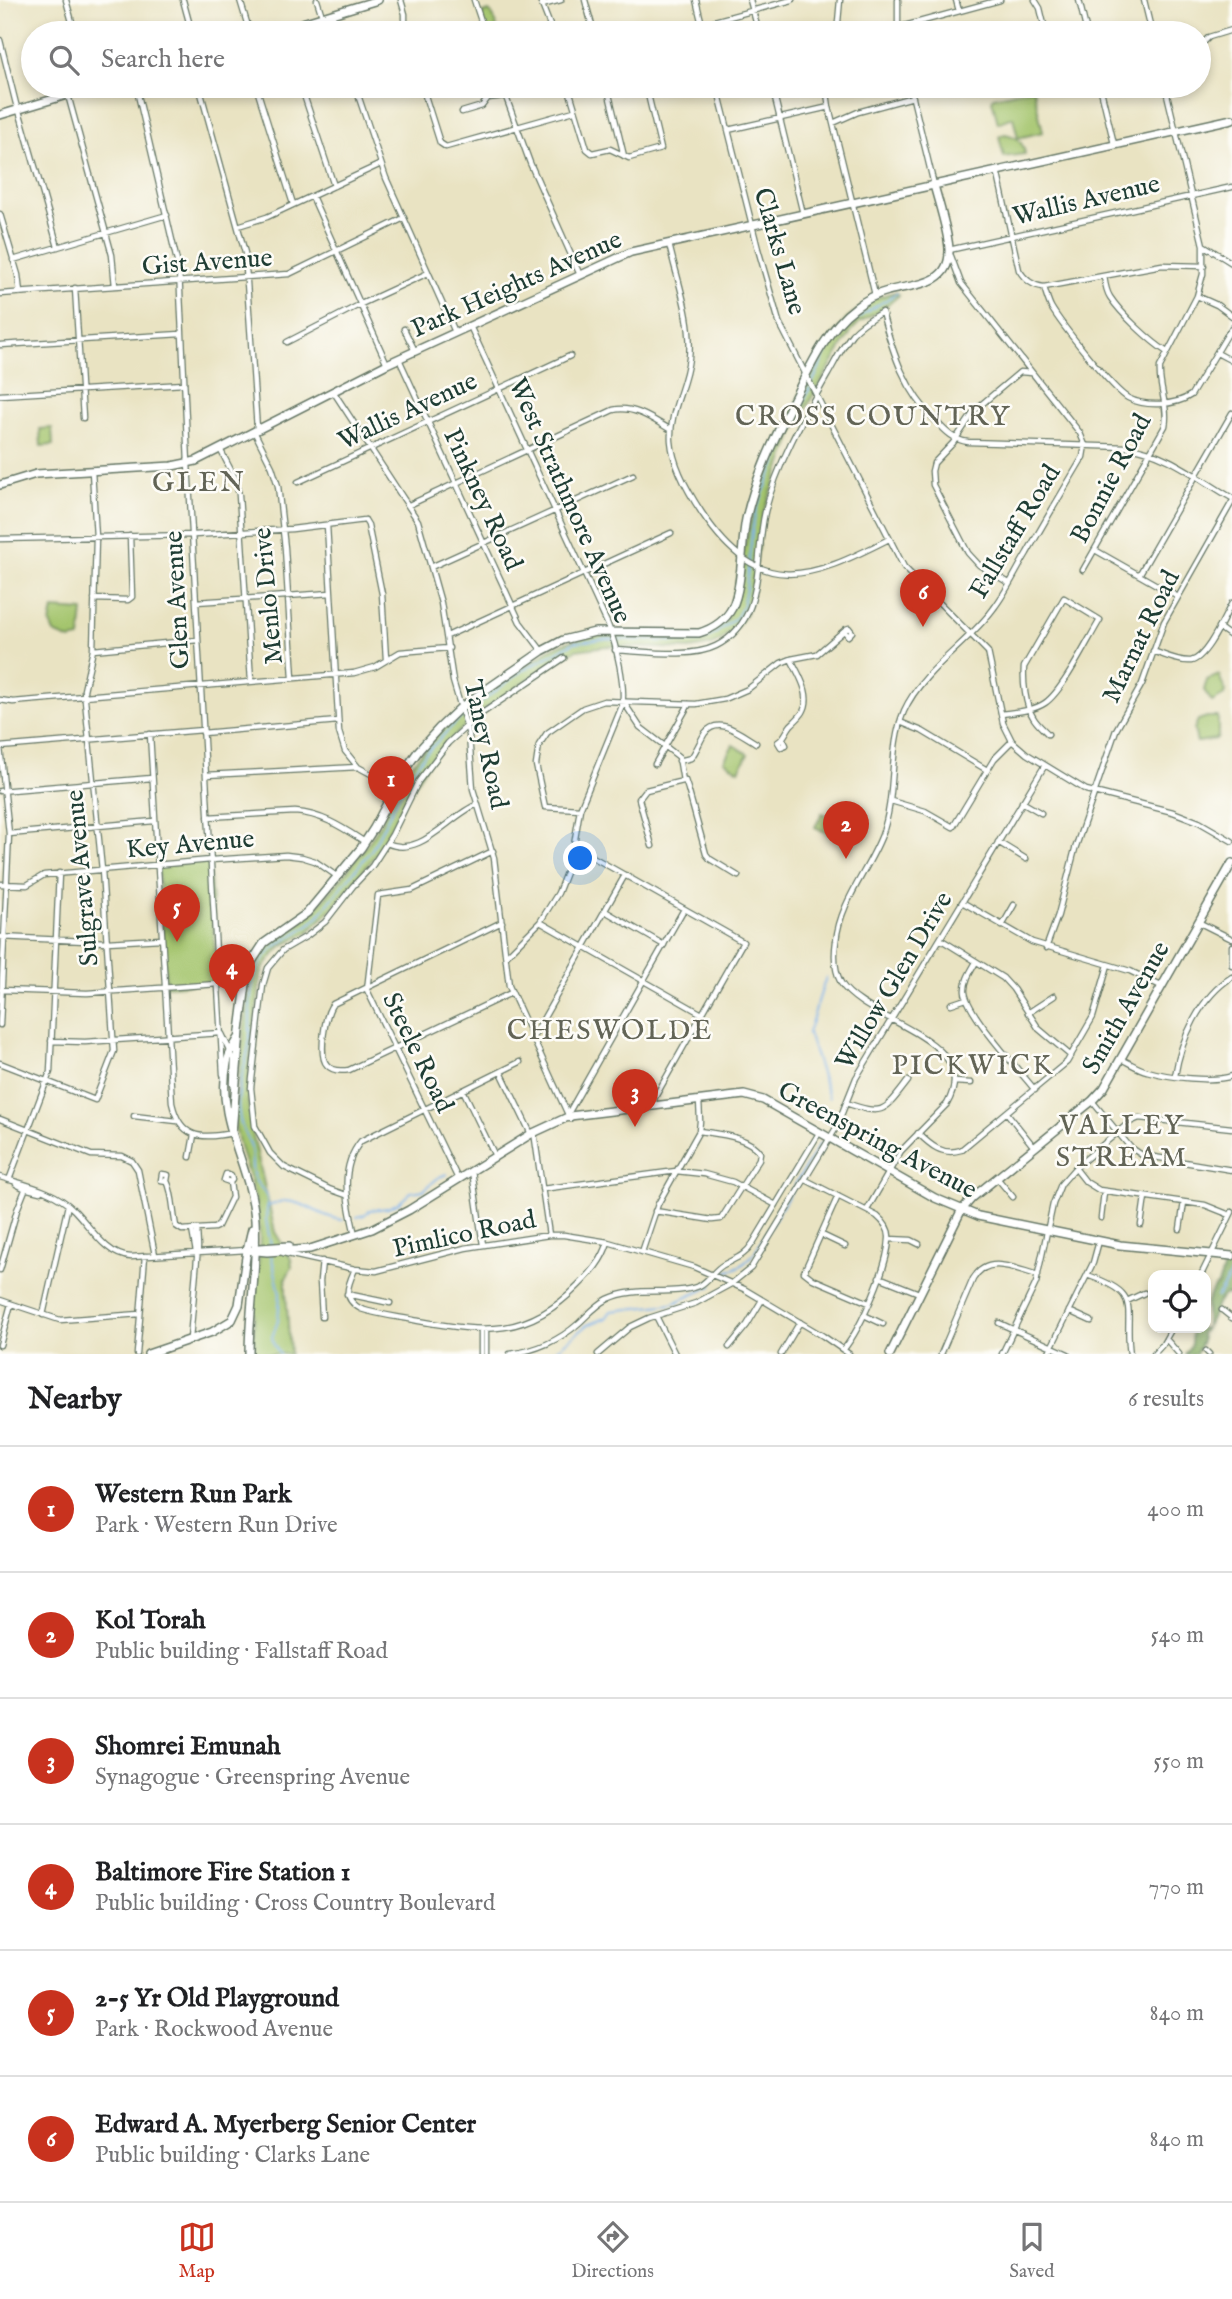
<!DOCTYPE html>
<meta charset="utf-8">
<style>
body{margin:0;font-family:"IM FELL English",serif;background:#f6f6f6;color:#202124}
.controls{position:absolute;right:21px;bottom:21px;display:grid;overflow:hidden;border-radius:14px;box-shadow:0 4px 10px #0003}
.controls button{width:63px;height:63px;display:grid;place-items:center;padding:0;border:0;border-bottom:2px solid #e0e0e0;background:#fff;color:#202124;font:35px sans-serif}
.you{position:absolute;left:581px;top:859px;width:24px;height:24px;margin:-18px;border:5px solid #fff;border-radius:50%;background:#1a73e8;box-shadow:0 0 0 10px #1a73e833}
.badge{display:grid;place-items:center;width:46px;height:46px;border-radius:50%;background:#c8321e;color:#fff;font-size:23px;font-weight:700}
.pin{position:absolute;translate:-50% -58px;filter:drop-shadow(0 2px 4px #0008)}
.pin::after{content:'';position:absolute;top:37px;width:24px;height:21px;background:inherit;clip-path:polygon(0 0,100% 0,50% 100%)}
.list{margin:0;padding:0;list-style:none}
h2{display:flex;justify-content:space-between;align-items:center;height:91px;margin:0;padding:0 28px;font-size:30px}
h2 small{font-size:23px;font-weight:400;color:#757577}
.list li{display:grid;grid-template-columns:46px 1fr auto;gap:21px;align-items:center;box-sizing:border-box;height:126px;padding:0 28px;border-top:2px solid #e0e0e0}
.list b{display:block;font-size:26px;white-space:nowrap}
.list p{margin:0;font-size:23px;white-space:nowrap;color:#757577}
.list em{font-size:23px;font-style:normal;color:#757577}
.icon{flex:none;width:38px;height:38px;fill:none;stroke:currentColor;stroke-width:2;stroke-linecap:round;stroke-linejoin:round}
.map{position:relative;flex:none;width:1232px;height:1354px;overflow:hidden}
.search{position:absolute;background:#fff;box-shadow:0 4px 10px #0003;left:21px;right:21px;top:21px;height:77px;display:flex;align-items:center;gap:18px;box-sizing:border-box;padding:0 24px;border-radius:38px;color:#757577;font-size:26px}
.sheet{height:847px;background:#fff}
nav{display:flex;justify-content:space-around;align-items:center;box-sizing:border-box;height:98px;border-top:2px solid #e0e0e0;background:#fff;font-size:19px;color:#757577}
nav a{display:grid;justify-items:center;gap:4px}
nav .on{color:#c8321e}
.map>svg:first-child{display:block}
.green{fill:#a4c56d;stroke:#628150;stroke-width:2}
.forest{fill:#83aa60;stroke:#51744a;stroke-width:2}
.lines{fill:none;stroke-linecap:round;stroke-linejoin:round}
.stream{stroke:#7ab0e9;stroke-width:2}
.minor-casing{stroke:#676;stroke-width:7}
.major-casing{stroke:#676;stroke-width:10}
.minor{stroke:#fff;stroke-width:4.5}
.major{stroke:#fff;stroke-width:7}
.labels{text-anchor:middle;stroke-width:5;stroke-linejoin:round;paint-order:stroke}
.street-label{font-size:26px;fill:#1f3d34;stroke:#fdfcf7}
.neighbourhood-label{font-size:28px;letter-spacing:2px;fill:#626456;stroke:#fdfcf7}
</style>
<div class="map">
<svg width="1232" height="1354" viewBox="0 0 1232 1354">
<rect width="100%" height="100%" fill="#fdfcf7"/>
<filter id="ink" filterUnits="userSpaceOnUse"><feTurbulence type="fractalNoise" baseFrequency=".0143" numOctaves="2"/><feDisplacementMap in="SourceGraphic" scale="14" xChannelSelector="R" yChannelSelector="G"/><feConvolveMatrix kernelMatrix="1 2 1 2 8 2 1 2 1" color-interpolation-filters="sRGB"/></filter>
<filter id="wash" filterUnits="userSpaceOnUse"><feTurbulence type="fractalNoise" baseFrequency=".00686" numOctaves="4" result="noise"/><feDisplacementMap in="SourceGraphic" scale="28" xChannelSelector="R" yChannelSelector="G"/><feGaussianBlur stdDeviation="1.57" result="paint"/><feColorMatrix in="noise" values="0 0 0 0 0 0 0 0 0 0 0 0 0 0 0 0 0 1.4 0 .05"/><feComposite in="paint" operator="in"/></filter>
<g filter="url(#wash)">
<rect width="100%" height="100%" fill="#e9e3c2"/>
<!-- green -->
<path class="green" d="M489,11L492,14L499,33H488L481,14Z
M1033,88L1043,132L1018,138L1013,117L998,123L992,100L994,97Z
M1005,134C1017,136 1023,142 1025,154L1004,157L999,136Z
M896,292L899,295L884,308L860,322L852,330L812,397L796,427L763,514L750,601L746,613L739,624L721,640L712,645L689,649L607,646L576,650L550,664L475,716L434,755L405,799L378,852L332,909L307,933L281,946L264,967L261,975L251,1054L248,1101L251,1126L275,1232L291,1259L292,1267L286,1278V1291L290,1354H254C254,1336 254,1318 255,1300C258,1271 262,1243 258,1213C253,1181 238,1151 234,1119L249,985C258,936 281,944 309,915C329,895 357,860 373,836C383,822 388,804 397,789C409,767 425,747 442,729C473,698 513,675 549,650C565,642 583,635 601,635C641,633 696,650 727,619L759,486L801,392L831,338L847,318L873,299Z
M52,428L53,445L41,446L40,429Z
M53,609L83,611L80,638L70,640L54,633L50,624Z
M1219,675L1225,691L1224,695L1212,702L1204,690L1207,680Z
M1218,717V736L1216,739L1197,742L1194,729L1198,720L1207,717Z
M733,745L748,754L739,770L724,761Z
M822,813L838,820L831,835L815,827Z
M209,861L217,983L166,986L158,866Z"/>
<!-- forest -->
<path class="forest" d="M1232,1263V1296L1226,1294C1213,1302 1214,1322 1201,1333L1202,1341L1196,1354H1185L1191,1344L1192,1329L1206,1328V1303L1213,1289L1218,1285L1225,1264Z"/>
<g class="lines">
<!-- stream -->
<path class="stream" d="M812,383C818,372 822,359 828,348C844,322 873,309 897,293
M826,977L808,1033L829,1098
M268,1206C274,1205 279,1201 284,1201C305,1201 323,1219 343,1220
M357,1217L364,1215L370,1210L388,1208L399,1203L411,1192L424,1190L439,1177L447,1174
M271,1246C270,1237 267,1228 266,1219C266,1212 269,1205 267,1198C265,1191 259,1187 255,1180C249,1168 254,1154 250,1144C245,1133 240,1126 239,1114C235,1087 249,1060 250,1034C250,1007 248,980 265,957C278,940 301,933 316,919L372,849L408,778L425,754L458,720L520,672L575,642L605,639L698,642L716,633L737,617L742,608L746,589L752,532L756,510L790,429L810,388
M271,1255L280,1293L278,1321L272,1337L274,1345L280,1354
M725,1273L742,1265L753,1255L820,1143
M1217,1297L1232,1272
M551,1354L587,1325L606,1318L611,1311L672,1304L712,1286"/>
</g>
</g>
<g filter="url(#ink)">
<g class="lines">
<defs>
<path id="minor" d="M66,0L75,33
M183,0L192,33
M240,0L250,33
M317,0L322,16
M401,0L405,14V33
M474,0L485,33
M540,0L553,33
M585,0L594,33
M696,0L704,33
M750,0L759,33
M898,0V33
M956,0L959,11
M1035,0L1040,8L1046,33
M1079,0L1087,33
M1144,0L1152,33
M542,5L561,0
M332,14L338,33
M897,28L1000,0
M670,33L792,0
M837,33L840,0
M0,40L16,104L20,114L58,247
M1199,47L1209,37L1232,30
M136,86L179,270L188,463L223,1074
M199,86L245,253L257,429
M256,86L293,204
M301,86L334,186
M355,86L386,178L455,332
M422,86L440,143L446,147L574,111
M478,86L480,92L488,98
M502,86L530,163L580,275
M568,86L587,149L592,153L610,149L629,158L661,149L646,86
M607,86L624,156
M717,86L758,249L779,322L904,567L988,652L1003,723L1012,741L1027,754L1086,790L1173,812L1199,822L1232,841
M772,86L803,214
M826,86L829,107L875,295
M910,86L934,185
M1100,86L1114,144
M1165,86L1203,245L1232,263
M68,95L112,255L115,286
M462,112L482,106L488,98L505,96
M833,123L858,112L913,97
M728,130L829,107
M997,170L1019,270C1025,280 1033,286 1044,287L1162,265L1204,266
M312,196L387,364
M0,214L18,275L20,293
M238,226L267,217L381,164
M669,244C677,280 693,320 689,358C686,387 669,411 671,441C673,466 688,492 702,513C760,599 809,580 889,539
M949,250L1232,187
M13,260L167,215
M1104,276C1105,283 1106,291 1110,297C1121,314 1150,341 1167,352
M1044,287C1046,294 1048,301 1051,307C1061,324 1113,390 1128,398C1145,407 1175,406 1191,395L1232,327
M75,288L83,418
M0,294L289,274L404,218
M1197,296L1217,305L1232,316
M470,326L608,625C616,644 626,686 622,706L580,809L572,857L558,893L540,922L506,956
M404,329L415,351
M287,342L361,304L428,273
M0,345L181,334
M1217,353L1232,361
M399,359L520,622L542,651
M333,391L418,521L441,603L453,681L469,735L473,789L494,858L509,986L570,1119
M0,395L184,384
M254,431L272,467L278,486L285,548L293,678
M220,449L235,478L239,495L251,681
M298,482L570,356
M409,505L613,410C634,405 654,420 671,430
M365,520L368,525L382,594L386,659
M327,525L339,732L345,751L358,767
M0,539L194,535L292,529L365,520
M1095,550L1178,597
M431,567L633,475
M1083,570L1165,426C1169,406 1158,387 1160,367L1197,296L1203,274V245
M1139,575L1232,413
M1009,583L979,565L968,553L933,485L932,471L934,463L953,443L976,409L1020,372L1032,373
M94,599L128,600L132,597L130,536
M196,602L331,593
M1218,627L1232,637
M447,636L671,533
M93,650L198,640
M615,650C644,651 690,659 716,646C767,620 754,558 765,512C777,464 803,418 827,376C835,362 842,347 852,334C860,325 871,318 882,312C893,354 905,391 937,422C946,432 954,440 968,442L1127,447C1165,451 1199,479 1232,498
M1153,651C1164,655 1179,662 1191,661C1207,658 1224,617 1232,603
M0,700L13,702L354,673L375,667L400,652L449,648
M623,701L640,727L679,757L683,781L685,780L688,789L706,854L710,859L738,876
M1002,714C1015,712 1033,711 1045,703C1063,691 1087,641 1100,620L1064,598L1024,667C1023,681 1025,705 1033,717C1036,723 1043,729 1048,734
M900,722L922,731L987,770
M203,733L338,721
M150,734L172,1103C180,1138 200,1140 232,1133
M783,739L786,745L781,747L778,742C785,738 786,731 791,725C795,721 800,717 803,712C813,695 798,674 791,659
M679,761L691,758C697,750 700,741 705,733C719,715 742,735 756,743
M655,764L689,704
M206,775L358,767L395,787
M0,791L152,778
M891,801L925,811L953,827L994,759L1012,741
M1022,802L1041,813
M580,809L545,807L536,765L539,745L547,733L583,708L604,701L696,704L725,699L748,689L781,663L791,659L817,654L846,629L849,628L852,632L848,636L845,632
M208,817L295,812C323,814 343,828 365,842
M9,834L154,821
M998,842L1026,859
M387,843C421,859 449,815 478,804
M652,846L639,799L646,790L683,781
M575,847L743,942L654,1099V1105
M0,884L27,885L44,875L211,860L286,855L302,857L315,861L338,877
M962,902L1032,942L1130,971L1161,986
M605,911L664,945
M502,922L333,1004C325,1012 318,1056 327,1065C332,1071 342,1071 349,1070L511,993
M540,922L702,1014
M1198,922L1232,939
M1002,926L1014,905
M0,937L107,942L161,939
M940,939L1003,978L1013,989L1039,1029L1071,1056
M1232,946V965
M1046,948L1058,915L1075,849L1116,730L1142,684L1164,622L1232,502
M976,962C971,971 964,981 965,992C967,1014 1020,1071 1035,1090
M1,990L87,993L218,984
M951,1004L966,999
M1028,1013L1054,996
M0,1025L9,834L0,747L203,730
M222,1034L234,1059L233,1085
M533,1037L625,875
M51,1041L85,1042L221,1033
M1121,1059C1130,1063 1138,1069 1147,1071C1168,1077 1212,1083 1232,1076
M0,1063L95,1100L114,1051L102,870L84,690L93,650L96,537L92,471
M501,1072L531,1134
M1175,1076C1181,1039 1200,997 1232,977
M954,1082L971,1083
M463,1090L495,1156
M1092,1101L1130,1147L1142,1155L1232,1170
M846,1103C884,1116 884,1112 908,1081
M569,1112L684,909
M1007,1113L1034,1147
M134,1116L177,1121
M0,1119L91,1155L122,1156L132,1161L138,1170L155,1255
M534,1132L549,1235
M918,1133C930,1145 942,1156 961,1150L1067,1062L1093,1017L1108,965
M190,1157L194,1135
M1075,1168L1086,1182L1099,1190L1205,1205L1230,1215
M472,1171L483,1245
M0,1177C25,1185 54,1190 74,1210C90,1226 106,1256 131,1257L247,1250
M997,1178L1013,1197
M458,1179L367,990L378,895L412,890L493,851
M9,1180L50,1072L59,873
M806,1180L877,1216C884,1222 890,1230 889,1239C888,1266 861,1328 844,1349
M167,1181L168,1175L162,1174L161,1180L167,1181C173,1192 173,1213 176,1226L182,1230L214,1228L218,1226L232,1197L230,1182L224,1180L226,1174L231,1176L232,1180L230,1182
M16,1184L24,1188L40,1192
M542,1189L676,1171L704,1174L733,1182L776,1205
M346,1195L329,1189L284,1167L270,1153L255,1126L251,1088L263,985L268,968L283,950L307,936L325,922L353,886L372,866L392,835L418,782L448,743L478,716L564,658
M838,1196L804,1272L813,1279L869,1303
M867,1210L901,1151L947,1104C984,1038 866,1023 841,983C834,970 834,955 836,941C840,902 868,871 882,835C897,795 888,749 904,711C923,669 968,644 994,608C1007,591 1016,571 1027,553C1045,521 1064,489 1083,457L1085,445L1080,433L961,283L951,256
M655,1211L712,1220L721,1219L759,1159L760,1153C749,1136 717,1134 699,1131
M1101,1218L1104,1192
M1141,1225L1145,1197
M1180,1229L1184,1202
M192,1230L196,1252
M355,1235C348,1203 338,1169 361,1141L520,1062
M822,1235L845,1246
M889,1239L911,1240L919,1244
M642,1252L658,1204L699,1131L700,1121L699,1101
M283,1253L355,1269L376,1271L465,1248L549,1235H564L608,1242L694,1267L744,1289L823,1336L849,1354
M322,1261L320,1281L322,1317
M355,1269C348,1285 341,1298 361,1309C379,1315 400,1317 419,1321C485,1333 528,1337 578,1286C591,1273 603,1260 608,1242
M0,1270L17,1210L27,1185
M1087,1275C1145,1295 1123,1306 1130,1354
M1201,1275L1232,1212
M879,1277L919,1293
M347,1294L390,1303
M0,1300L60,1320L140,1314
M1127,1301L1144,1293
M1222,1310L1232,1318
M1069,1311L1091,1321
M43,1315L68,1205
M864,1315L883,1324
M656,1316L675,1354
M999,1323L1068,1354
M481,1329V1354
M486,1329V1354
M190,1339L198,1247L197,1229
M1166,1339L1179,1354
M0,1345L11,1304
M729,1347L747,1325L762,1300
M1206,1351L1209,1354
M137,1354L145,1256
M510,1354C535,1351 560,1340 579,1323C588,1315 596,1305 608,1299C637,1285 670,1297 699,1286C709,1281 714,1270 723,1265C736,1258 745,1256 753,1243L819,1133
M598,1354L630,1327L649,1318L696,1303L731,1284L751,1268L836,1128L856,1078L1045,765
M781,1354L800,1322
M941,1354L973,1279C988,1254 1015,1269 1038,1275
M1002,1354L1036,1283L1053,1204L1061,1184L1075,1168L1130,1122L1139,1118L1232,1128
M1048,1354L1093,1263L1099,1241
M1154,1354L1163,1344L1172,1328"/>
<path id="major" d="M269,33L378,0
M0,115L97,86
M0,485L36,474L172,466L196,461L387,364L631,252L1232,119
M238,1039C234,1047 228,1054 227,1063C215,1120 251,1165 255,1220C258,1265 249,1309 249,1354
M232,1133L240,1031L247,976L251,963L264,943L307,913L361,848L374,828L404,771L419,750L439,728L461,707L542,651L563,640L595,632L699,633C712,629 725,621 732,608C743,586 741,544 746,519C755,479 773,441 791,405C807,373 826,329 855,308C865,300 876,294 888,291C911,284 949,287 949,252C950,237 938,201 934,185
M260,1248L289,1246
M247,1250L267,1252L310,1249L372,1229L409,1210L531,1134L570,1116L744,1095L763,1100L935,1198L978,1216L1120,1245L1232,1256
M148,1354L212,1332L232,1320L239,1305L247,1250L252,1229
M890,1354L961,1211L972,1198L1092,1101L1104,1088L1232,863"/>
</defs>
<!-- minor casing -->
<use href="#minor" class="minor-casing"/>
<!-- major casing -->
<use href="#major" class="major-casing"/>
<!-- minor -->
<use href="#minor" class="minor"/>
<!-- major -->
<use href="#major" class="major"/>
</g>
</g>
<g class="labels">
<!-- street labels -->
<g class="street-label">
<text transform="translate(1086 199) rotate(-13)" y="9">Wallis Avenue</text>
<text transform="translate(781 251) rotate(74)" y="9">Clarks Lane</text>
<text transform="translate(207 261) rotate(-4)" y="9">Gist Avenue</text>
<text transform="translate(516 283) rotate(-24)" y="9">Park Heights Avenue</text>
<text transform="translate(407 410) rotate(-25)" y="9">Wallis Avenue</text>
<text transform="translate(1110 478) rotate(-62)" y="9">Bonnie Road</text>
<text transform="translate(484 499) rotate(65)" y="9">Pinkney Road</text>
<text transform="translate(571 500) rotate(66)" y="9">West Strathmore Avenue</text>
<text transform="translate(1014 531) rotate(-59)" y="9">Fallstaff Road</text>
<text transform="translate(267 596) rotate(-95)" y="9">Menlo Drive</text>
<text transform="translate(176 600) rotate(-93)" y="9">Glen Avenue</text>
<text transform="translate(1140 636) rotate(-64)" y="9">Marnat Road</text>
<text transform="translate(487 744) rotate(78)" y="9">Taney Road</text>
<text transform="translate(190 843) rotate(-5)" y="9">Key Avenue</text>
<text transform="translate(81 878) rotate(-95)" y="9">Sulgrave Avenue</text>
<text transform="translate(893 980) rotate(-59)" y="9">Willow Glen Drive</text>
<text transform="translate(1125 1007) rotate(-60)" y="9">Smith Avenue</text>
<text transform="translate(419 1052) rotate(64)" y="9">Steele Road</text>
<text transform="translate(878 1139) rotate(28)" y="9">Greenspring Avenue</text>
<text transform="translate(464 1233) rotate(-12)" y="9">Pimlico Road</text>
</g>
<!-- neighbourhood labels -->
<g class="neighbourhood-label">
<text x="873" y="425">CROSS COUNTRY</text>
<text x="199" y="491">GLEN</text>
<text x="610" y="1039">CHESWOLDE</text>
<text x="973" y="1074">PICKWICK</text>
<text x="1122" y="1134">VALLEY<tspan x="1122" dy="32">STREAM</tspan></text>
</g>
</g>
</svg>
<div class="controls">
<button><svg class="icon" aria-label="locate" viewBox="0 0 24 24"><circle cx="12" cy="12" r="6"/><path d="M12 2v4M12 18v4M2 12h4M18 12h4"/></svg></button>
</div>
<div class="you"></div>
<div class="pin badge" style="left:391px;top:814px">1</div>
<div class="pin badge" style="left:846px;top:859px">2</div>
<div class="pin badge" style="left:635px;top:1127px">3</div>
<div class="pin badge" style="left:232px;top:1002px">4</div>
<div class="pin badge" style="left:177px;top:942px">5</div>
<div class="pin badge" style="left:923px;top:627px">6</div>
<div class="search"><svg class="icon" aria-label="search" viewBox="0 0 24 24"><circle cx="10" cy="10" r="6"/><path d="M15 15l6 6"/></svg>Search here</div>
</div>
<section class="sheet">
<h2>Nearby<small>6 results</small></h2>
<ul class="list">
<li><span class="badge">1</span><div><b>Western Run Park</b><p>Park · Western Run Drive</p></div><em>400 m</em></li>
<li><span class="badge">2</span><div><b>Kol Torah</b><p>Public building · Fallstaff Road</p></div><em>540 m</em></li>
<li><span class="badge">3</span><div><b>Shomrei Emunah</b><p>Synagogue · Greenspring Avenue</p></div><em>550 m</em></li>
<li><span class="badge">4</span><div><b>Baltimore Fire Station 1</b><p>Public building · Cross Country Boulevard</p></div><em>770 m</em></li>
<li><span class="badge">5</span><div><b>2-5 Yr Old Playground</b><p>Park · Rockwood Avenue</p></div><em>840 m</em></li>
<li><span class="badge">6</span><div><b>Edward A. Myerberg Senior Center</b><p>Public building · Clarks Lane</p></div><em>840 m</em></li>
</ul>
</section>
<nav>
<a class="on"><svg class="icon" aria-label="map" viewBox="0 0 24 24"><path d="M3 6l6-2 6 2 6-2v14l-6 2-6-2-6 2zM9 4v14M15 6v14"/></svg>Map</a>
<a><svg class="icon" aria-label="directions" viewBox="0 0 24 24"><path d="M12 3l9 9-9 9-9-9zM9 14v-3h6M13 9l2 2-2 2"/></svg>Directions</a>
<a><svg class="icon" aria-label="saved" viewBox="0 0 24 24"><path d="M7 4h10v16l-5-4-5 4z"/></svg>Saved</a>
</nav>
